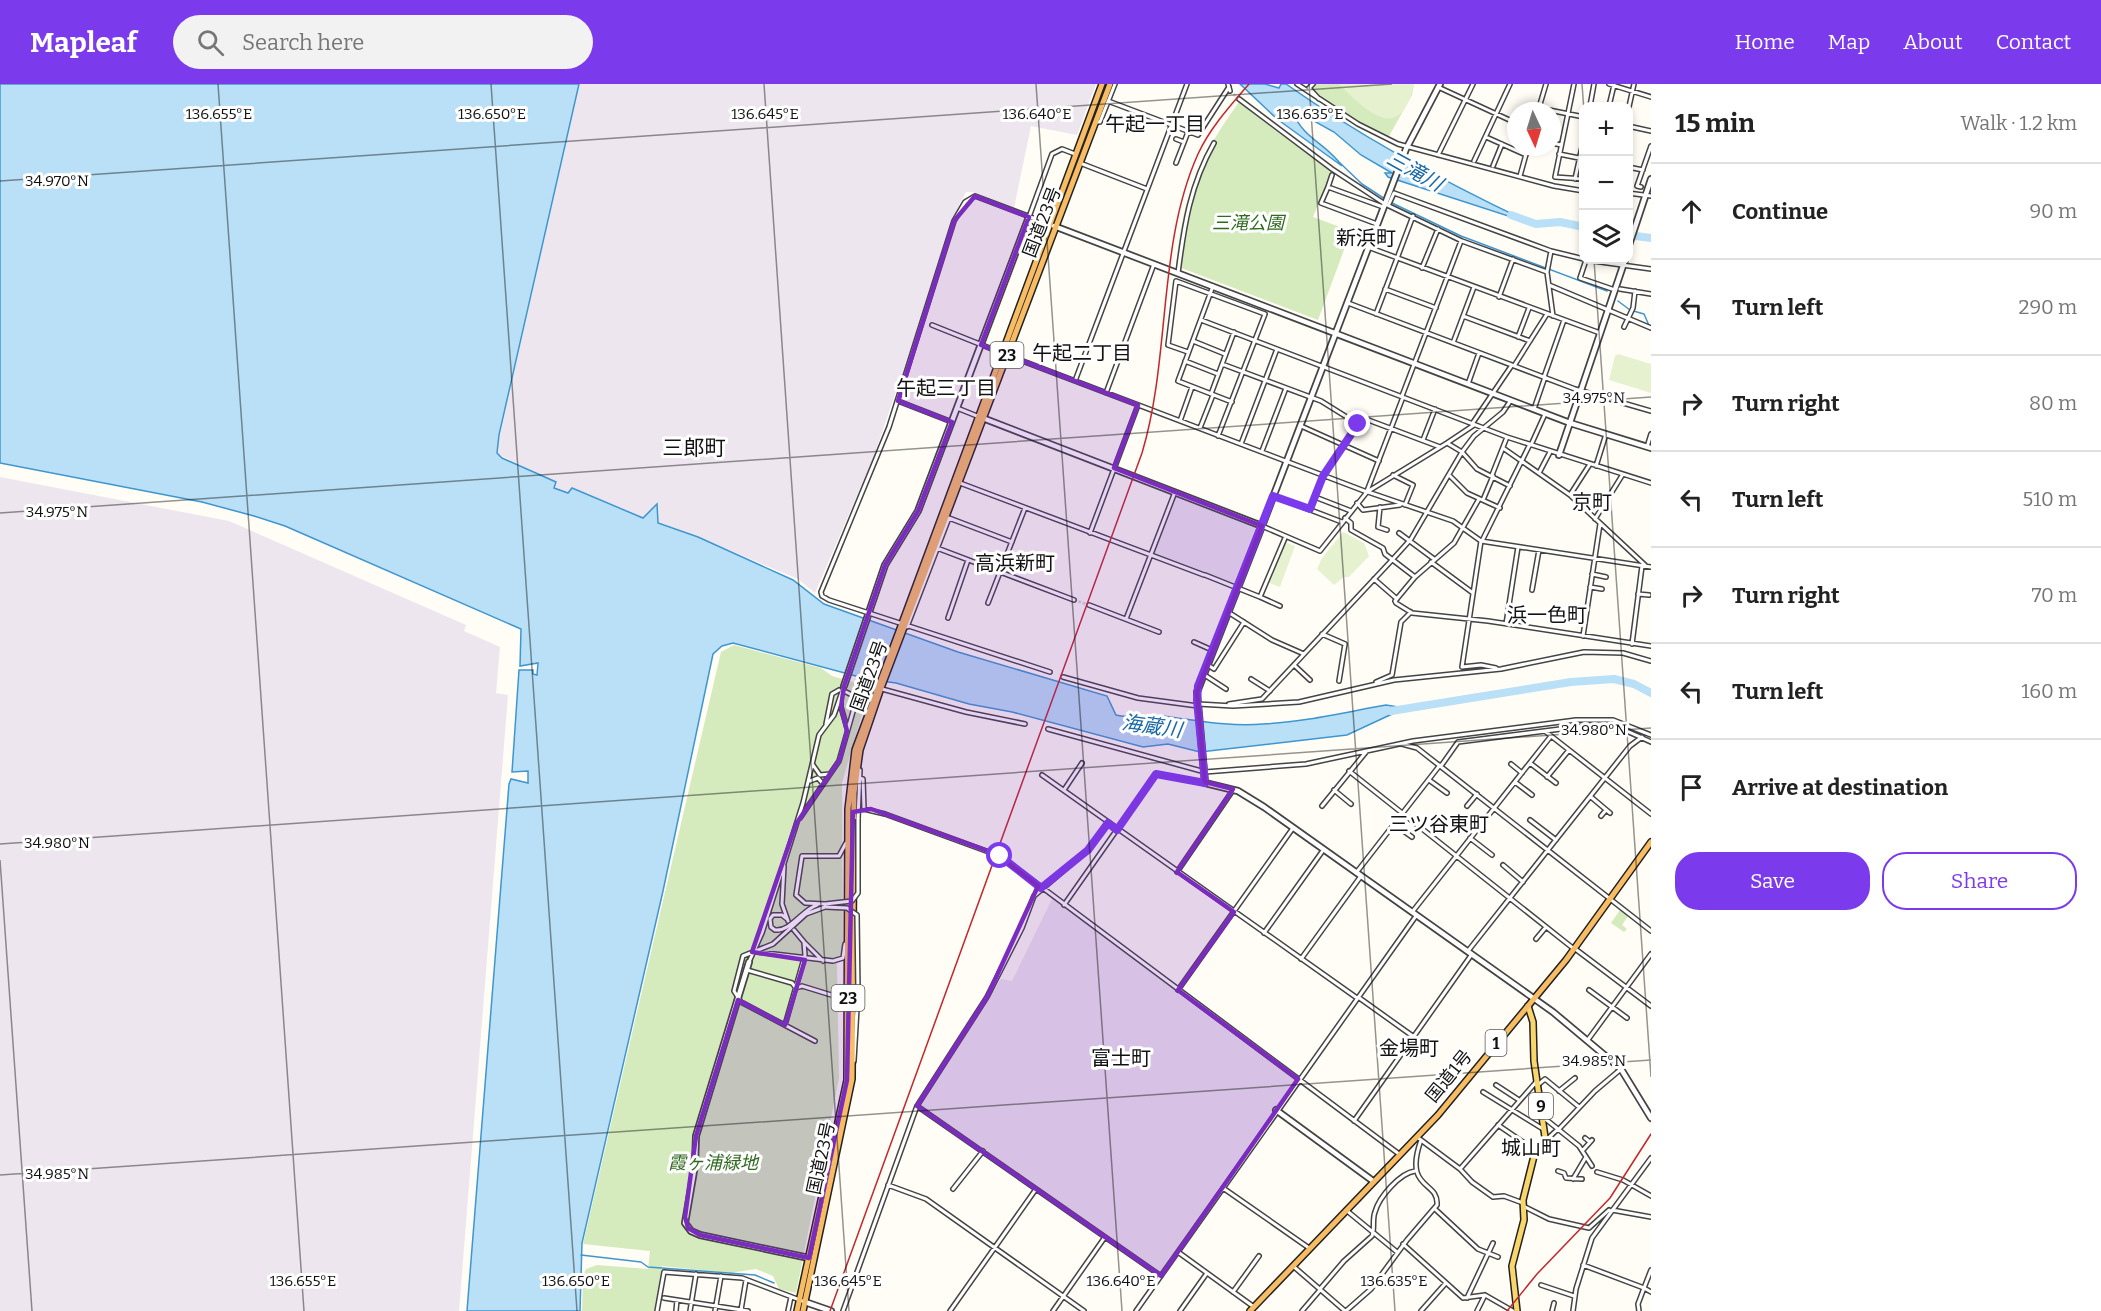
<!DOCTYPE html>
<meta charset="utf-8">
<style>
body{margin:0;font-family:Bitter,"Noto Sans JP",serif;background:#f2f2f2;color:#222}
.controls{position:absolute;right:18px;top:18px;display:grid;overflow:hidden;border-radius:12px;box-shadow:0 3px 9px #0003}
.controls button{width:54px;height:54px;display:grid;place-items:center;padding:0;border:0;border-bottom:2px solid #e0e0e0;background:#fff;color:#222;font:30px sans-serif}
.compass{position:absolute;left:1507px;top:18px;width:54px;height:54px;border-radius:50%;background:#fff;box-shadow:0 3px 9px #0003;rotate:176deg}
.stop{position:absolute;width:18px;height:18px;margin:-14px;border:4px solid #7c3aed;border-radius:50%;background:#fff}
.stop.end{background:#7c3aed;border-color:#fff;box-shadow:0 2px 6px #0008}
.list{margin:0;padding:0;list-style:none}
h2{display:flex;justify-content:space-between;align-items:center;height:78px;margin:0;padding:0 24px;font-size:26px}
h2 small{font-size:20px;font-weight:400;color:#767676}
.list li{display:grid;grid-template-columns:39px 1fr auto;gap:18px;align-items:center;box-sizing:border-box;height:96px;padding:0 24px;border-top:2px solid #e0e0e0}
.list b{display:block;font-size:22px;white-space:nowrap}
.list em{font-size:20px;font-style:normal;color:#767676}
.actions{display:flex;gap:12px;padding:18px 24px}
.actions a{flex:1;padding:14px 0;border:2px solid #7c3aed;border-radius:24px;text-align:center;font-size:21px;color:#7c3aed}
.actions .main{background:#7c3aed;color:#fff}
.icon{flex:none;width:33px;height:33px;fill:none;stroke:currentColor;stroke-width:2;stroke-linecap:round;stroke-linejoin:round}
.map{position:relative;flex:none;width:1651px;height:1227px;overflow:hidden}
header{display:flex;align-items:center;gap:36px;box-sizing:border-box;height:84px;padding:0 30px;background:#7c3aed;color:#fff}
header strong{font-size:28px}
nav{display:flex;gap:33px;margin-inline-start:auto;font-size:21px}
.search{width:420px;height:54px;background:#f2f2f2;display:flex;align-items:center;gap:15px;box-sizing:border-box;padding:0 21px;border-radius:33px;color:#767676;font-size:22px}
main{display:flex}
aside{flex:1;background:#fff}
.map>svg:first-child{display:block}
.industrial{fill:#eee6ef}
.green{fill:#d5ebbd}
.pitch{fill:#e6f2cf}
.water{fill:#b9e0f7;stroke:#3f96cf;stroke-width:1.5}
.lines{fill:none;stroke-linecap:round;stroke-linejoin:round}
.stream{stroke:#3f96cf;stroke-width:1.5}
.river{stroke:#b9e0f7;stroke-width:8}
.minor-tunnel{stroke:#dbdad3;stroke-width:3;stroke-dasharray:3 1.5;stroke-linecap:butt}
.minor-casing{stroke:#444;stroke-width:6}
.tertiary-casing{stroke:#444;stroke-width:8}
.primary-casing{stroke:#222;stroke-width:8}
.trunk-casing{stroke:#222;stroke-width:8}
.minor{stroke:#fff;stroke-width:3}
.tertiary{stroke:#fff;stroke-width:4.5}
.primary{stroke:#f9d66b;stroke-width:5}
.trunk{stroke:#f7bc64;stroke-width:5}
.rail{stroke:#c4262e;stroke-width:1.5}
.minor-bridge-casing{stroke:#444;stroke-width:6;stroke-linecap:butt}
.minor-bridge{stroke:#fff;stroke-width:3}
.route{stroke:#7c3aed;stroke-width:8}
.marked{fill:#7b2cbf;fill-opacity:0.2;stroke:#7b2cbf;stroke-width:4.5;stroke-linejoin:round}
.ticks{fill:none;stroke:#111;stroke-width:1.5;stroke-opacity:0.45}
.labels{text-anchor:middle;stroke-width:6;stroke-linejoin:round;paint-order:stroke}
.shield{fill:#fff;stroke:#585858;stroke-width:1.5}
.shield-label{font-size:16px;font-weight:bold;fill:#111}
.street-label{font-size:18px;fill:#111;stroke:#fff}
.park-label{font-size:18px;font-style:italic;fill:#2f6b1f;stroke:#fff}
.neighbourhood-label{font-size:20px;fill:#111;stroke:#fff}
.water-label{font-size:20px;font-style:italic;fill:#1768a6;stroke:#fff}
.quarter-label{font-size:21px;fill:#111;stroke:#fff}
.ticks-label{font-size:15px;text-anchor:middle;fill:#111;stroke:#fff;stroke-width:6;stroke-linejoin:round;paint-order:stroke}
</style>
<header>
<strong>Mapleaf</strong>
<div class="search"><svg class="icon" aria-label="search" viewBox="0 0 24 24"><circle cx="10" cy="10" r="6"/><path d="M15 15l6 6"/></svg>Search here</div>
<nav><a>Home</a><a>Map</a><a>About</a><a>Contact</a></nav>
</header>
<main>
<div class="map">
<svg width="1651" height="1227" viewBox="0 0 1651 1227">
<rect width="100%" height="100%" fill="#fffdf5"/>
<!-- industrial -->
<path class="industrial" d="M579,0H1096L1077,51L1031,42L1014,124L972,108H966L960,119L874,372L815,509L798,495L698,453L643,434L572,404L568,409L561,407L554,404L556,399L496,369Z
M0,393L229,437L466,541L464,547L500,563L496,609L508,611L459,1227H0Z
M1176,411L1256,442L1233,501L1153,470Z
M1052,815L1296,996L1160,1188L920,1021L1001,895L1012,897Z"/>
<!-- green -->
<path class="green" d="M1314,0H1414L1412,11L1388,54L1322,16L1312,4Z
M1239,18L1332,87L1313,133L1351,147L1318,236L1176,182C1183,111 1198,75 1239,18Z
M734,561L821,584L832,592L870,603L842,699L843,862L837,880L839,994L796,1209L779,1205L773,1192L756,1185L730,1189L662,1182L654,1227H582L583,1192L586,1185L597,1181L648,1185L650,1167L583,1160L721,568Z
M1620,826L1628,832L1622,841L1627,845L1624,848L1611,839Z"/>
<!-- pitch -->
<path class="pitch" d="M1339,0H1414C1400,61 1367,28 1339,0Z
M1618,270L1651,280V309L1609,296L1615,272Z
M1343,448L1364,459L1369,472L1349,493H1344L1334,501L1317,485L1322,474Z
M1285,458L1295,462L1280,503L1269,499Z"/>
<!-- water -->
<path class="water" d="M0,0H579L499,351L497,369L502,374L556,398L554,404L568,409L572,404L643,434L657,420L658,439L698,453L793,496L824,520L958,568L1107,612L1116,631C1132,635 1146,631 1162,632C1196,636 1228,643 1263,640C1304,638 1346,628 1386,621L1405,624L1347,651L1200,668L1168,660L1143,663L1012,628L969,620L896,599L867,595L733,559L722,562L713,570L663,807L582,1159L580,1227H467L509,700L511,695L528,699V687L512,688L519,586H533V590L537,591L538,579L520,582L521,545L285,442L254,432L202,418L0,379Z
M1240,0H1265L1279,4L1281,0H1286C1364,55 1448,100 1533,140L1388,93L1385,89H1392L1361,71L1334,48L1298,28L1293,29C1304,55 1327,60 1342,82L1277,35Z"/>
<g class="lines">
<!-- stream -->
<path class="stream" d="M1340,79L1362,100L1385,115
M1392,119L1461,152L1607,207
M1618,217L1630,226L1644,230L1651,246
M581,1171L641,1178L648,1183L755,1191L774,1199"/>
<!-- river -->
<path class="river" d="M1511,131L1536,140L1560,138L1584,143
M1628,151L1651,154
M1391,627L1571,598L1614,595L1634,600L1651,609"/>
<!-- minor-tunnel -->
<path class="minor-tunnel" d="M1230,7L1239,15
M1074,516L1089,521"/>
<defs>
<path id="minor" d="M1228,0L1230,7
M1297,0L1358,40L1398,60L1554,102L1584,107
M1313,0L1309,4L1319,15
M1574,0L1555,93L1584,95
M1609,0L1651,13
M1438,3L1516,39
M1239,15L1332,85L1385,120L1462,157L1547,188L1553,232
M1108,17L1198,51L1229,3
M1590,22L1594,0
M1609,22L1614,1
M1539,24L1584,33
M1538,27L1546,0
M1628,27L1634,0
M1096,38H1100L1115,0
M1628,42L1651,47
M1486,53L1526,71
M1176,55L1184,58
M1552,59L1561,61
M1559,70L1584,75
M1438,71L1473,0
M1474,77L1510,0
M1080,79L1147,105
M1176,79L1188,48
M1493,82L1502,60
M1628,83L1643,86
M1520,92L1528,63
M1575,95L1584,54
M1328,103L1332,91
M1641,103L1637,102L1651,62
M1628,109L1651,112
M1389,120L1394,109L1551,167L1584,175
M1029,133L1052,70L1062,65L1075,70
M1049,140L975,112L965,118L954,137L889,343L821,508L822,512L829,516L1050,588
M1377,140L1321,119L1328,103L1383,123
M1368,163L1600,249
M1586,176L1651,185
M1586,176L1580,194L1612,205
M1422,184L1438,145
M1547,188L1551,167
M1178,189C1184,142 1190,101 1214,59
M1549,201L1651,244
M1213,202L1178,297L1232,318
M1385,205L1436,224
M1620,205L1651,210
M1499,213L1513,175
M1348,219L1575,305L1651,327
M1376,230L1413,132
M1463,232L1530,257
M1201,236L1507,353L1651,399
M932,241L1002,269
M1624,243L1633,224L1635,207
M1518,253L1529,224
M1193,257L1225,270
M1453,259L1474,203
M1188,268L1168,261L1176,197L1265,230
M1007,271L1367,408
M1185,277L1218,290
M1222,280L1321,317L1358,340
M1514,282L1547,230
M1544,293L1564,236
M1075,297L1187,0
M1468,300L1479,269
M1106,309L1154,180
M1493,309L1512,281
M1211,310L1234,248
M1402,312L1461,157
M898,317L952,338
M957,324L977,332
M1534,325L1545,293
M1180,337L1192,303
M1472,340L1493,309
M1301,342L1379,377
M1200,344L1213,311
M1218,352L1265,230
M1423,356L1435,325
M1447,359L1474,341
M1241,360L1277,265
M1531,361L1545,330
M1647,363L1651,350
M1503,364L1570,411L1645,481
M1262,367L1286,304
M1596,382L1606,350
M1539,389L1550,368
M1393,391L1413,401L1405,421
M1492,391L1507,353
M1450,392L1467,409L1500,424
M960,399L1204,491
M1367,407L1403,313
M1368,408L1453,437L1481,457L1651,483
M1570,411L1590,380
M1274,412L1342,438
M1315,413L1351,427
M1479,415L1454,459L1415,493L1395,517L1396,519L1412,529L1488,537L1651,562
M1483,416L1493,392
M1357,419L1363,426L1400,421
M1380,423L1378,443L1387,446
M1310,425L1323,392L1363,334L1440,363
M949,434L1012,458
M1345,434L1351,439V446L1383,464L1385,470L1415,493
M1595,435L1623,390
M1262,442L1320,467L1367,408L1447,359L1462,368L1477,385L1510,402
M1090,449L1138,321
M1399,449L1434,475
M1481,457L1462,583L1481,581L1496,584
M1482,457L1530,360
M937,464L1074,516
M1431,478L1473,509
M1592,490L1606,493
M1205,491L1260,513L1285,454
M1374,495L1397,515
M1590,503L1602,505
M1532,506L1539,466
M1638,510L1649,511
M1260,513L1280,522
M988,519L1025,424
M1089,521L1159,548
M1228,528L1272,556L1304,570
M948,534L968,476
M1126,535L1175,408
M1506,540L1518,463
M907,543L949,434
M1322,550L1345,560L1339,597
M1583,552L1600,440
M1194,558L1212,566
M1632,560L1642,482
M1208,581L1214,585L1244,538
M1294,581L1310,596
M1203,590L1226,605
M1063,593L1138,614L1198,622
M1251,595L1270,607
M1376,598L1392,591L1401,538L1411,528
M882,605L966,628L1025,640
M841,616V623L847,644
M1198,620L1233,622L1299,618L1394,596L1501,585L1584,568L1623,569L1651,577
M1229,620L1262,615L1393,475L1411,455L1462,368L1474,352L1503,328L1511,316
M826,640L832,610L839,606
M1048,645L1205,688L1306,680L1413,657L1576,636H1613L1651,651
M1546,648L1651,730
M1402,660L1417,664L1651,847
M1530,679L1556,699
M1511,680L1522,689
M813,681L820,691L830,690
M1441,682L1458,658L1600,640L1620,644L1651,658
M1349,687L1574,865
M1042,691L1357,914
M1547,693L1569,666
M859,694L863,695L864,725L885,730L1000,772L1399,1070
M1429,696L1447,709
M810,697L818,694L823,700
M1515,698L1532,711
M1064,706L1082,679
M1334,706L1351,720
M1591,713L1610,729
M1322,722L1366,668
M1467,722L1477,710
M1601,732L1606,726
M800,734L839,677L856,617L854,612L846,608
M858,735L860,686
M1530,736L1556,756
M1394,740L1412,753
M1470,754L1492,771
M1503,781L1523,798
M784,782L782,820L788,837
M1177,788L1233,706
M1356,789L1440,681
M825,820L805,819L796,811L802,772H839L846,759
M1064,821L1156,690L1205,699
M1413,827L1551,652
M787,835L782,831H773L770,835L771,843L775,846C790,848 802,826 817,821
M1264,849L1324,765
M1536,855L1546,843
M805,859L823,877
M1574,864L1651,922
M1468,867L1630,662L1642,653
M757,868L833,877L843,874L845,860
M1301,875L1361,792
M749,878L762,849L803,719L819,651L834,631L844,602
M747,886L792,899L796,904L802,902L841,914L845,923
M1178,906L1293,744
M1589,906L1627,934
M1358,913L1414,953
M785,941L805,871L804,858L794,846
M815,957L741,918L734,907L743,872L773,860L806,830L825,823
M1587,957L1651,870
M854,977L858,907
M1539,1000L1545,995L1579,1023
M1496,1001L1519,1016
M1559,1007L1575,994
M1483,1008L1543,1045
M917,1022L1161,1192
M1543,1033L1579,1062L1592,1082
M1354,1037L1472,870
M1498,1041L1536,1067
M1559,1045L1595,1007L1621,985
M1585,1054L1590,1058
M1421,1056L1460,1085L1472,1098L1493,1113L1504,1112L1523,1119
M1544,1058L1558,1045
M1583,1066L1592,1056
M1460,1085L1537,997
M1558,1087L1564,1089L1566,1094L1582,1095
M1597,1088L1623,1096L1651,1112
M1573,1095L1586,1073
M888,1101L926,1115L1084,1227
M1223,1104L1309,1164
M953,1105L983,1067
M1523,1122L1549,1135L1589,1144L1609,1126L1611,1128
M1435,1125L1478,1165L1498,1173
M1346,1126L1397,1168
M1612,1126L1651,1133
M1403,1160L1463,1214L1485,1211L1513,1227
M1178,1168L1254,1223
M1583,1181L1644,1204L1651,1186
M1293,1182L1345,1227
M1541,1201L1574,1212
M1320,1205L1344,1177L1372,1152C1375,1144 1372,1135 1375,1128C1379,1113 1400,1089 1415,1087
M1233,1208L1259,1172
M664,1214L748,1227
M1467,1214L1493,1159
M741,1226L746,1196
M657,1227L664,1188L742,1194L805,1218
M676,1227L677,1216
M690,1227L696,1190
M715,1227L721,1192
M788,1227L791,1213
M843,1227L917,1022L987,913L1022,844L1034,812L1088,766L1108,739
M950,1227L1036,1105
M1053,1227L1105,1153
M1136,1227L1416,832
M1180,1227L1207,1189
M1302,1227L1320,1206
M1346,1227L1371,1205L1407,1156L1437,1121C1439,1096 1403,1107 1421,1056L1417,1053
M1421,1227L1445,1200
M1477,1227L1485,1211
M1552,1227L1554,1219
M1573,1227L1576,1205L1592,1154L1651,1074
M1639,1227L1638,1220L1644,1204L1651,1208"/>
<path id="tertiary" d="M1054,142L1570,339L1651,364
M1628,164L1651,95
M980,333L1262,442L1406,65L1440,0
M1559,371L1625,176
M1262,442L1197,608L1205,699L1238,707L1264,723L1553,928L1621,985L1651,1034
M844,602L885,481L918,427L1029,133
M749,878L696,1052L695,1081L685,1139L691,1147L700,1151L809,1174
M1276,1026L1373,1097
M805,1218L831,1227"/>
<path id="primary" d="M1517,1227L1512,1182L1524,1136L1523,1116L1534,1072L1544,1058L1545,1053L1534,977L1533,938L1528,922"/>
<path id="trunk" d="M797,1227L847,996L848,725L855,666L1102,0
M803,1227L852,995L854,709L860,666L881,604L1110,0
M1250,1227L1438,1031L1566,876L1651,758"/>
</defs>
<!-- minor casing -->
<use href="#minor" class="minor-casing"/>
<!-- tertiary casing -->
<use href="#tertiary" class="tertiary-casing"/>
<!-- primary casing -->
<use href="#primary" class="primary-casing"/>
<!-- trunk casing -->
<use href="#trunk" class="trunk-casing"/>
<!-- minor -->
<use href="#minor" class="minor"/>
<!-- tertiary -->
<use href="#tertiary" class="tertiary"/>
<!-- primary -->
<use href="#primary" class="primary"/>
<!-- trunk -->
<use href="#trunk" class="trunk"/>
<!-- rail -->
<path class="rail" d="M830,1227L1142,369C1171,273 1157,161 1198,70C1210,44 1230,22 1249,0
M1507,1227L1537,1190L1610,1114L1651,1050"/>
<defs>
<path id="minor-bridge" d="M825,820L852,817L858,809V735
M825,823L847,824L857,831L858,907"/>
</defs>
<!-- minor-bridge casing -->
<use href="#minor-bridge" class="minor-bridge-casing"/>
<!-- minor-bridge -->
<use href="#minor-bridge" class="minor-bridge"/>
</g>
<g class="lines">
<!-- route -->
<path class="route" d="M1000,772L1041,804L1088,766L1108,739L1117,746L1156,690L1205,699L1197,616L1198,602L1273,412L1310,425L1323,392L1358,340"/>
</g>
<!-- marked area -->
<path class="marked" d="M975,112L1029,133L981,261L1138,321L1114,384L1262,442L1197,608L1205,698L1233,705L1177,788L1234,828L1178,906L1298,995L1161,1192L917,1022L987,913L1038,802L996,770L871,725L853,728L847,996L809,1174L700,1151L688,1144L685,1133L696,1052L738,916L785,941L805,876L752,868L796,740L840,675L847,647L841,623L844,602L885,481L918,427L952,338L898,317L954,137Z"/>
<!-- ticks -->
<path class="ticks" d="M218,0L304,1227M491,0L577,1227M764,0L849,1227M1036,0L1122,1227M1309,0L1395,1227M1582,0L1584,27M0,97L1392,0M1594,176L1651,993M0,429L1651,313M0,760L1651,644M0,776L32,1227M0,1091L1651,976"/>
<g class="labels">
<!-- shield labels -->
<g class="shield">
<rect x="990.5" y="258" width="33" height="26" rx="4.5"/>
<rect x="831.5" y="901" width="33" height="26" rx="4.5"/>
<rect x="1485.5" y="946" width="21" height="26" rx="4.5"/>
<rect x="1529" y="1009" width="24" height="26" rx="4.5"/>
</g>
<g class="shield-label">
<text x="1007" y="277">23</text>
<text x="848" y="920">23</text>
<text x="1496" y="965">1</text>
<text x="1541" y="1028">9</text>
</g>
<!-- street labels -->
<g class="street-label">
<text transform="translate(1042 138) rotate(-69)" y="6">国道23号</text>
<text transform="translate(869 592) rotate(-70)" y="6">国道23号</text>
<text transform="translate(1449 992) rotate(-51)" y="6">国道1号</text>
<text transform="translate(821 1074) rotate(-78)" y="6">国道23号</text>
</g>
<!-- park labels -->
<g class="park-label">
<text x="1248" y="145">三滝公園</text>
<text x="713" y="1085">霞ヶ浦緑地</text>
</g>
<!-- neighbourhood labels -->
<g class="neighbourhood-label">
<text x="1155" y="47">午起一丁目</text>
<text x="1366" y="161">新浜町</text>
<text x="1082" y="276">午起二丁目</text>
<text x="946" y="311">午起三丁目</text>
<text x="1592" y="425">京町</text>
<text x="1015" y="486">高浜新町</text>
<text x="1547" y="538">浜一色町</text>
<text x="1439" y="747">三ツ谷東町</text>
<text x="1409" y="971">金場町</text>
<text x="1121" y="981">富士町</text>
<text x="1531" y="1071">城山町</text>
</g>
<!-- water labels -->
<g class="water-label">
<text transform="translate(1415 87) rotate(29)" y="7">三滝川</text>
<text transform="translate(1152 642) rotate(8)" y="7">海蔵川</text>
</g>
<!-- quarter labels -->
<g class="quarter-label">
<text x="694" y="371">三郎町</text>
</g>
</g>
<g class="ticks-label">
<text x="219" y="35">136.655°E</text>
<text x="492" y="35">136.650°E</text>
<text x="765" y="35">136.645°E</text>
<text x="1037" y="35">136.640°E</text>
<text x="1310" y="35">136.635°E</text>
<text x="57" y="102">34.970°N</text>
<text x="1594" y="319">34.975°N</text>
<text x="57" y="433">34.975°N</text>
<text x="1594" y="651">34.980°N</text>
<text x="57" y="764">34.980°N</text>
<text x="1594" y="982">34.985°N</text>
<text x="57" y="1095">34.985°N</text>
<text x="303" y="1202">136.655°E</text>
<text x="576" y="1202">136.650°E</text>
<text x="848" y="1202">136.645°E</text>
<text x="1121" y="1202">136.640°E</text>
<text x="1394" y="1202">136.635°E</text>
</g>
</svg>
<div class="controls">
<button>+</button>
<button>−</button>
<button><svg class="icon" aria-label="layers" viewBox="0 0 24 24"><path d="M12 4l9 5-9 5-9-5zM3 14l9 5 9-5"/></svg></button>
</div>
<svg class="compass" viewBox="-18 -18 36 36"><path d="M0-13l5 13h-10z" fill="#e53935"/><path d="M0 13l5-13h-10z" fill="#767676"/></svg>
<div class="stop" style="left:1000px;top:772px"></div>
<div class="stop end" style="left:1358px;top:340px"></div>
</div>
<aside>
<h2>15 min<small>Walk · 1.2 km</small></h2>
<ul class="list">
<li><svg class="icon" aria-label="ahead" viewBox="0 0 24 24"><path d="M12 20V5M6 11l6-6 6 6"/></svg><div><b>Continue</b></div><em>90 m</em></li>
<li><svg class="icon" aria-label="left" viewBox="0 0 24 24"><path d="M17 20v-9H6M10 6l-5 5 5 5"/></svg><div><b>Turn left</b></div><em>290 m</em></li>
<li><svg class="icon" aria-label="right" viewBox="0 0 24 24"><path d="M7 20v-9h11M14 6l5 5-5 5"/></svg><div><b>Turn right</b></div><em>80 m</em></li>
<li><svg class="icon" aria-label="left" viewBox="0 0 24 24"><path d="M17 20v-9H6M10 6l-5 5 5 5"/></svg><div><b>Turn left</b></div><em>510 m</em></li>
<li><svg class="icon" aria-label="right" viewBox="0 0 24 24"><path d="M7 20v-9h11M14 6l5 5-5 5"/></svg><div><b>Turn right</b></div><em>70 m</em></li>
<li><svg class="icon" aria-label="left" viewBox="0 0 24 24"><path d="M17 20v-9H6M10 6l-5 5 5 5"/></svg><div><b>Turn left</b></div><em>160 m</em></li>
<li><svg class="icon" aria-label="arrive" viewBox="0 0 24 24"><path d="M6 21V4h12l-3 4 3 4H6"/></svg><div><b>Arrive at destination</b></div></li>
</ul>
<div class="actions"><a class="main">Save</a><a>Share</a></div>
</aside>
</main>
